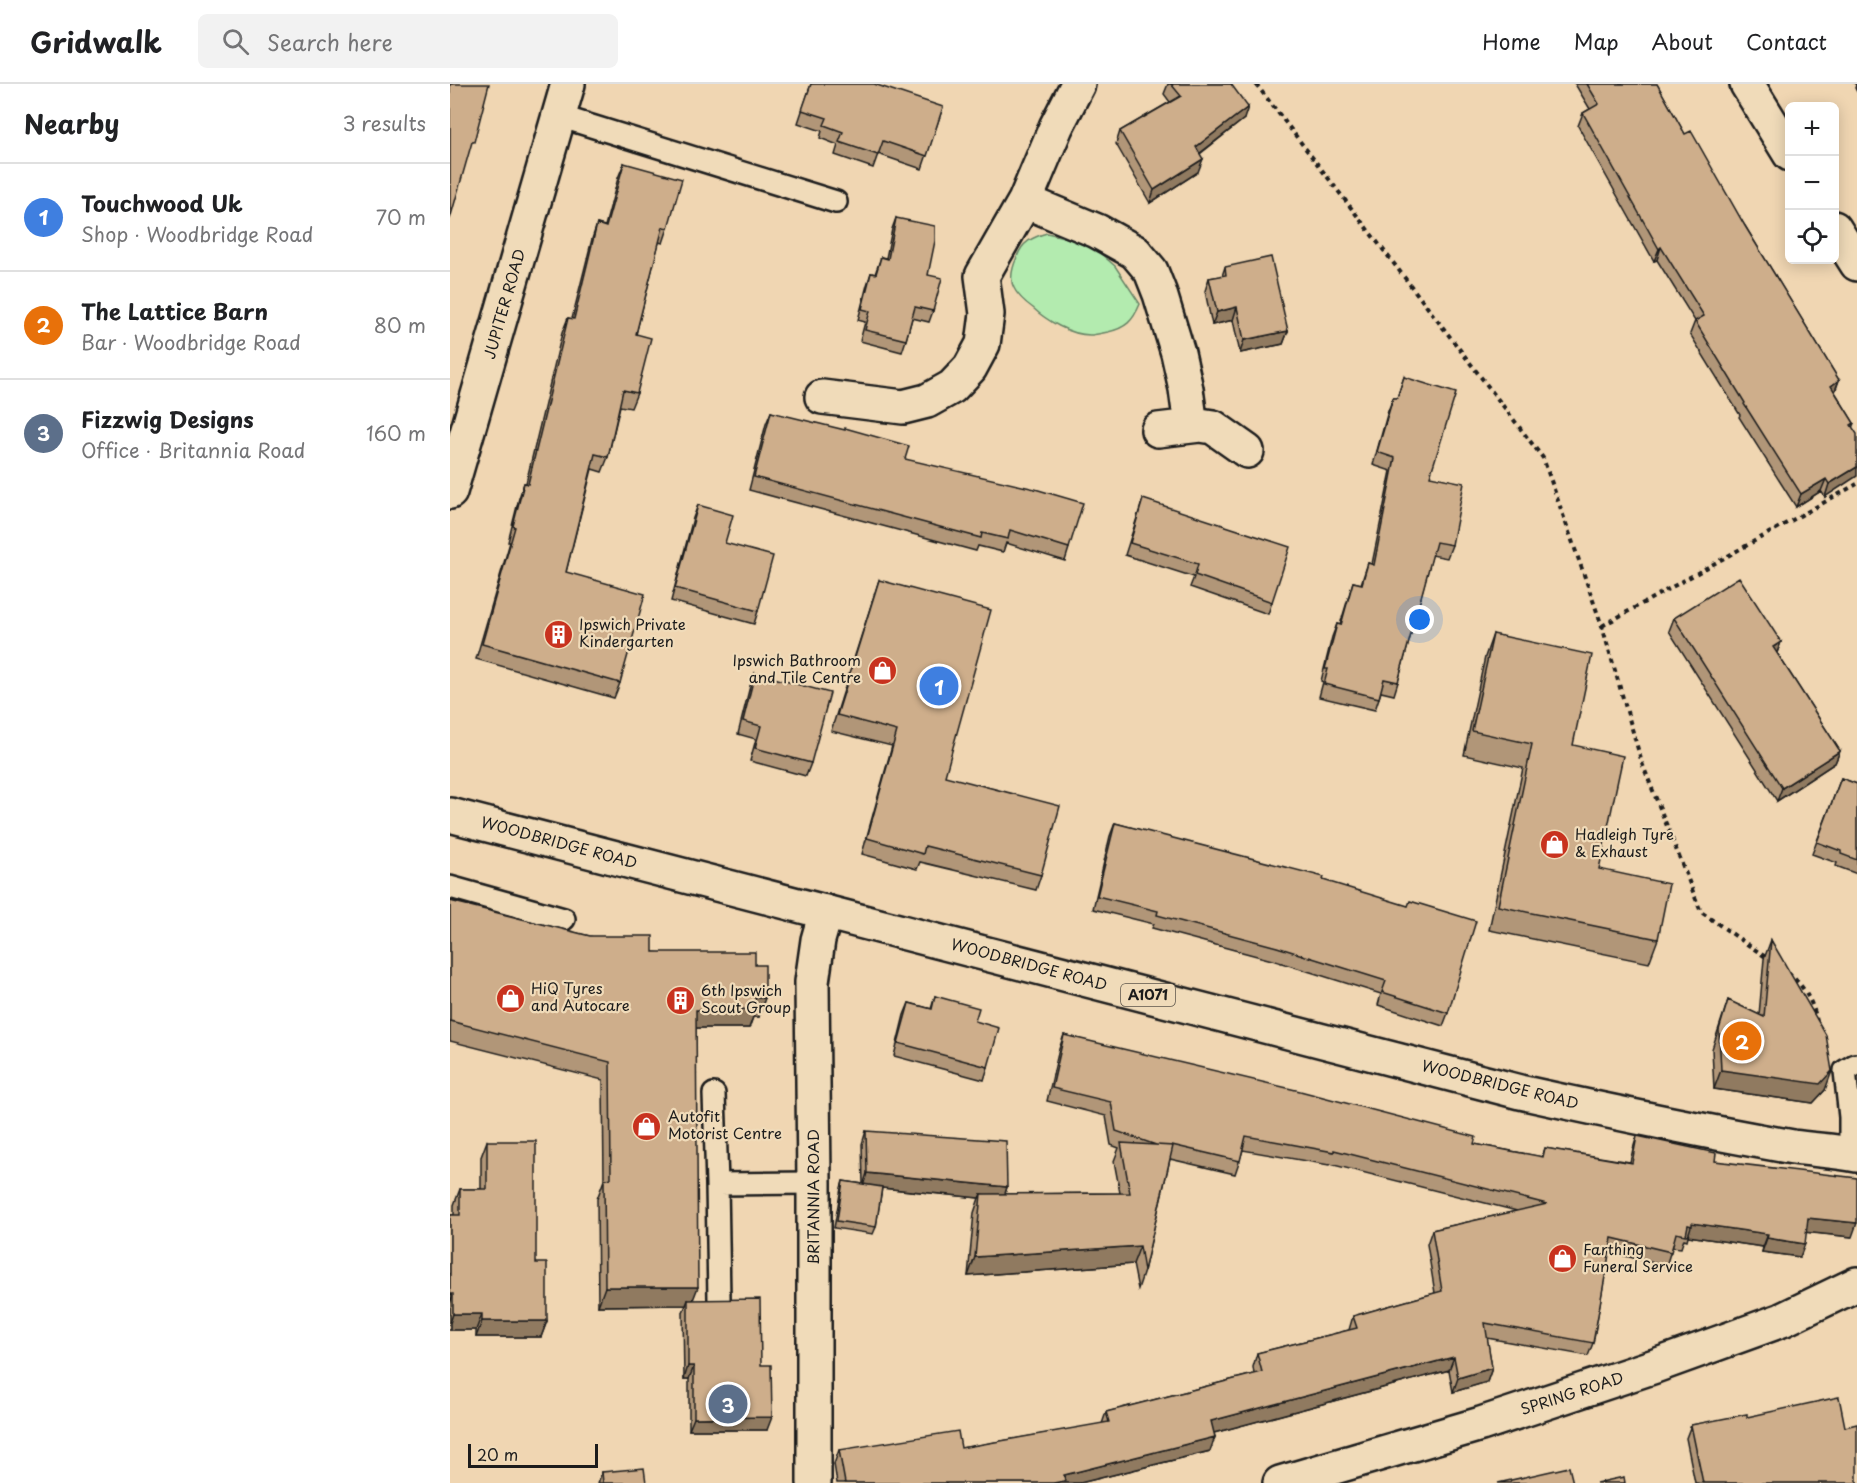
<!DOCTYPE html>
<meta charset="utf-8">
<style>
body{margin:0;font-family:"Playpen Sans",sans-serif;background:#f2f2f2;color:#202124}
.controls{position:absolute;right:18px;top:18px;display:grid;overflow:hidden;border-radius:9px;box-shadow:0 3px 15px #0003}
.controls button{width:54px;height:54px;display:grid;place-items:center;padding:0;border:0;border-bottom:2px solid #e0e0e0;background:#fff;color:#202124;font:30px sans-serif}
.scale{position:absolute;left:18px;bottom:15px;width:130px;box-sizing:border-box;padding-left:6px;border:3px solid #1c1c1c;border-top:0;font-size:16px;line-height:21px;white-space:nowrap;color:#1c1c1c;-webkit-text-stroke:4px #f0dbb9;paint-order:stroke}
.you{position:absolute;left:970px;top:536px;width:21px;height:21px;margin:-15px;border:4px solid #fff;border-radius:50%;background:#1a73e8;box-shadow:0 0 0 9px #1a73e833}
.badge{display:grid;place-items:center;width:39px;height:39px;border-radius:50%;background:#ea580c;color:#fff;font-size:20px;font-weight:700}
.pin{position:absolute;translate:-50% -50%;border:3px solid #fff;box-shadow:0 2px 6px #0006}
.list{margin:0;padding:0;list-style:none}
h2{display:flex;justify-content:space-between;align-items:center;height:78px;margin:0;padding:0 24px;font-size:26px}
h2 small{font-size:20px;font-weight:400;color:#757577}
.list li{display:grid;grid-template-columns:39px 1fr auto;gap:18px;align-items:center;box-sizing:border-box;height:108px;padding:0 24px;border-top:2px solid #e0e0e0}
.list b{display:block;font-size:22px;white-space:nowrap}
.list p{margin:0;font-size:20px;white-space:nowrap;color:#757577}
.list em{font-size:20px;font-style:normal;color:#757577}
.icon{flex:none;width:33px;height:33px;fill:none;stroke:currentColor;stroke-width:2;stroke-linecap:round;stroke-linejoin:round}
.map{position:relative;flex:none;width:1407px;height:1399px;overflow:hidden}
header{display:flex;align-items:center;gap:36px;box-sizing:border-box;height:84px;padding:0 30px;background:#fff;border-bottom:2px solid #e0e0e0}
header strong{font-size:28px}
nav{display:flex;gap:33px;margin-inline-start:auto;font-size:21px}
.search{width:420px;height:54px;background:#f2f2f2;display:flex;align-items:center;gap:15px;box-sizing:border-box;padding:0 21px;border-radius:9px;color:#757577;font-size:22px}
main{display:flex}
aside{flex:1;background:#fff}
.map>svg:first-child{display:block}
.green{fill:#b3ebaf;stroke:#688466;stroke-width:1.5}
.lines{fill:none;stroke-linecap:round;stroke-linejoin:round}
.lane-casing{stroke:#1c1c1c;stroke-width:26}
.street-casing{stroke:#1c1c1c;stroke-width:38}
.secondary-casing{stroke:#1c1c1c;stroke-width:38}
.primary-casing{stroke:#1c1c1c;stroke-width:38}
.path{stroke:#1c1c1c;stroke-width:4;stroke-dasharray:4.5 4.5;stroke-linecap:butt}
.lane{stroke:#f0dbb9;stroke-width:21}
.street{stroke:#f0dbb9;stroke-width:33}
.secondary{stroke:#f0dbb9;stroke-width:33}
.primary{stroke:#f0dbb9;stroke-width:33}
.wall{fill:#b19678;stroke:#1c1c1c;stroke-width:1.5}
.shaded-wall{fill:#907a61;stroke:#1c1c1c;stroke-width:1.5}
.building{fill:#ceae8b;stroke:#1c1c1c;stroke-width:1.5}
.labels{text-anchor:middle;stroke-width:4.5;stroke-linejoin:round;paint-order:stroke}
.shield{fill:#f0dbb9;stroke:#5c554b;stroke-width:1.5}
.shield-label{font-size:14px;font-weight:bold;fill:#1c1c1c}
.street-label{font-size:15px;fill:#1c1c1c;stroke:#f0dbb9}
.poi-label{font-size:15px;fill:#1c1c1c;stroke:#f0dbb9;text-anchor:start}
</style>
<header>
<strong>Gridwalk</strong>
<div class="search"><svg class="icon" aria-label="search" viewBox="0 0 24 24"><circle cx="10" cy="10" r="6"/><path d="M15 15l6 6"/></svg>Search here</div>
<nav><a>Home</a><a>Map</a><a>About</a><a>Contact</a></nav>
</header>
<main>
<aside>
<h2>Nearby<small>3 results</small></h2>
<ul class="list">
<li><span class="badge" style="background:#3f7fe0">1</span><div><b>Touchwood Uk</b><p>Shop · Woodbridge Road</p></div><em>70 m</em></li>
<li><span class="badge" style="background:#e8710a">2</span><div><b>The Lattice Barn</b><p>Bar · Woodbridge Road</p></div><em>80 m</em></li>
<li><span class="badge" style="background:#5c6f8a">3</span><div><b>Fizzwig Designs</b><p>Office · Britannia Road</p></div><em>160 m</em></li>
</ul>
</aside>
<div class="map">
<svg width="1407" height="1399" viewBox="0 0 1407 1399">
<rect width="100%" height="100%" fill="#f0d6b2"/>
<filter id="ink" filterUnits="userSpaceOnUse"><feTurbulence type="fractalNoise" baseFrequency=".0167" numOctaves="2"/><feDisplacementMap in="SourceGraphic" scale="12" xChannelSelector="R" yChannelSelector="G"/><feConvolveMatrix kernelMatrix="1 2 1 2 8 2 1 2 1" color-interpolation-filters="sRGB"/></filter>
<g filter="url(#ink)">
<!-- green -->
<path class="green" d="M597,149L622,155L643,163L665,182L690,220C683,237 676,244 658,248C652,249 645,251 640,251C620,251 596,236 583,224C576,219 568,212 564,204C559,195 563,182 567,173C572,158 583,153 597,149Z"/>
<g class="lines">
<defs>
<path id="lane" d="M109,32L386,118
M0,803L114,835
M264,1010L267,1100
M1400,1070V1033L1395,987L1405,981
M269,1215L267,1100L364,1099"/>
<path id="street" d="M628,0L606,43L575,117L647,147L685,168L701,187L710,210L728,269L736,305L741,342
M1297,0L1340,70
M1384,144L1407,180
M372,313L453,323L477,317L502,303L520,284L533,260L537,230L532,192L575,117
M708,346L750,341L763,343L797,367
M0,408L118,0
M364,1399V1099L362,898L368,856L376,828"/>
<path id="secondary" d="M830,1399L1031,1340L1205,1282L1332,1236L1407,1200"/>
<path id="primary" d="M0,731L1070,1008C1161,1028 1252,1047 1343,1063C1365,1066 1386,1067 1407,1071"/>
</defs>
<!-- lane casing -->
<use href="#lane" class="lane-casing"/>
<!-- street casing -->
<use href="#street" class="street-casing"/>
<!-- secondary casing -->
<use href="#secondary" class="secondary-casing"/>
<!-- primary casing -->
<use href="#primary" class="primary-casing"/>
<!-- path -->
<path class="path" d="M806,0L1093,374L1152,542L1192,679L1251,828L1317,874
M1152,542L1407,400
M1338,889C1353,900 1364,920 1367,938"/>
<!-- lane -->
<use href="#lane" class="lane"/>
<!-- street -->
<use href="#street" class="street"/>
<!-- secondary -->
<use href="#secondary" class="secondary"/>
<!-- primary -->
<use href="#primary" class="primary"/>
</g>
<!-- wall -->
<path class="wall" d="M361,0L493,23L472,85L428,70L423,84L385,71L388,61L370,54L372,47L348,39Z
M718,0H781L794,35L750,70L748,88L700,119L666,60L670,47L720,18L714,10Z
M1125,0H1207L1235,50L1295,142L1389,296L1385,308L1404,339L1375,413L1371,407L1346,423L1289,333L1290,331L1240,250L1245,237L1207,176L1204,177L1128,42L1133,29L1140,25Z
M1405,0H1407V8L1405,4L1406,1Z
M174,79L218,144L213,159L209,158L186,250L187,309L181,324L170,322L158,373L152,388L142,385L116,488L170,599L164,614L26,575L60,458H58L69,414L74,399H76L112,249L118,234L122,235L142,155L147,140L155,142L168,94Z
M446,134L478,191L483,227L479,238L462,234L456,256L452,268L410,257L415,238L408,236L417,201L421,189L425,190L431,173L436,174L442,145Z
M775,183L838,247L833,260L790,269L783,236L762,241L755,207L759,194L772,192Z
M954,293L980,392L1002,461L997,474L982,471L948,598L944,611L931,608L925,626L869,613L873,598L871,597L882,553L887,540L890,541L903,498L911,500L918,479L922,480L941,387L923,381L938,327L943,314H947Z
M321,328L455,375L619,464L615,477L556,459L553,468L528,462L526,467L299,406L316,340Z
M693,415L822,518L818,530L740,503L744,493L675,471Z
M248,421L275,459L308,527L304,540L221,517L243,434Z
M429,496L495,692L591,791L586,806L470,778L467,785L412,770L442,662L381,647Z
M1224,534L1331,558L1327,569L1390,667L1385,679L1327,717L1219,547Z
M1043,550L1123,661L1149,785L1208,855L1199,879L1039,846L1073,684L1014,671L1035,573Z
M305,589L361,679L356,692L300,677L306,655L288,650L300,602Z
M1391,694L1407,700V790L1386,782L1387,779L1362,770Z
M665,739L873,796L998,929L993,942L928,921L931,910L822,876L702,844L704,840L643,825L660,752Z
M0,817L203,868L305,881L309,933H303L299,944H246L243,1216L311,1281L317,1346H239V1295H234L233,1228L236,1221L148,1222L147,1115L154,1096L153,996L0,957Z
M1321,856L1375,1006L1363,1019L1264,1005L1262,965L1278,916L1309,931L1314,875Z
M485,912L525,937L538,983L534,996L444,972L454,931L459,919L481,925Z
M614,951L1024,1060L1092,1073L1095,1064L1180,1078L1183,1065L1187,1052L1265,1077L1402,1153L1356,1148L1350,1173L1312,1168L1313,1163L1238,1152L1237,1156L1234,1155L1231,1164L1222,1163L1216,1182L1159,1168L1143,1259L1138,1272L1037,1254L1042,1284L1037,1298L1003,1308L999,1286L764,1349L765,1353L760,1367L630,1399H387L384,1380L389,1366L511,1364L652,1340L656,1328L804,1290L803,1283L807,1269L899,1246L903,1232L985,1209L977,1160L982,1146L1067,1127L880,1080L879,1081L793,1066L785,1090L720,1075L694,1187L688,1205L683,1180L518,1192L524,1129L529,1114L432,1104L426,1143L423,1150L384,1144L391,1104L393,1097L413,1100L412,1060L416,1047L557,1103L555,1110L670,1109L664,1077L669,1064L661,1061L656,1032L597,1017L609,965Z
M37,1057L86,1179L97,1237L91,1253H26V1246H0V1131H4V1121L10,1105H31V1073Z
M1297,1333L1395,1343L1407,1399H1245L1236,1354L1241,1341Z
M152,1388L196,1399H148Z"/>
<!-- shaded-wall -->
<path class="shaded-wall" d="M798,23L794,35L741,76L746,63Z
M753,75L748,88L700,119L704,106Z
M1211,163L1207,176L1204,177L1209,165Z
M787,223L783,236L762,241L767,228Z
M838,247L833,260L790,269L794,256Z
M1389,296L1384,309L1381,302Z
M1407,383V392L1375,413L1379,400Z
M1376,395L1371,407L1346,423L1351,410Z
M1331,558L1326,571L1323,563Z
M1390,667L1385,679L1327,717L1332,704Z
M305,914H315L309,933H303L299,944H239L246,926Z
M1271,986L1382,987L1375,1006L1363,1019L1264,1005Z
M417,1089L557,1103L553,1116L531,1110L529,1114L413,1102Z
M1358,1134L1407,1139L1402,1153L1353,1148Z
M1242,1139L1318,1150L1313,1163L1238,1152Z
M1317,1154L1355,1160L1350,1173L1312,1168Z
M690,1162L683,1180L518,1192L525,1173Z
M155,1203H248L241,1221L238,1216L236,1221L148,1222Z
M0,1210H3L0,1220Z
M3,1230H32L26,1246H0V1239Z
M32,1237H97L91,1253H26Z
M1004,1273L999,1286L756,1351L761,1337Z
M238,1282H244L239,1295H234Z
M1042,1284L1037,1298L1003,1308L1008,1294Z
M322,1333L317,1346H239L244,1334Z
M765,1353L760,1367L630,1399H603L614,1391Z"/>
<!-- building -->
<path class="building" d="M0,0H39L24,58H22L0,135Z
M361,0H424L493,23L477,72L433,57L428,71L389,58L393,48L374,41L377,34L352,26Z
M721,0H781L798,23L746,63L753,75L704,106L670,47L731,12Z
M1137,0H1207L1235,50L1241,47L1295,142L1389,296L1381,302L1404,339L1401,341L1407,350V383L1379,400L1376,395L1351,410L1294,320L1295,319L1245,237L1254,232L1211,163L1209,165L1133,29L1149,20Z
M174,79L232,95L218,144L213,143L186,250L201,254L187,309L173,306L158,373L145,370L116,488L195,510L170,599L32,560L65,443L63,442L74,399L78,400L118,234L124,235L147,140L156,143Z
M446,134L485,142V157L478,191L492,194L483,227L465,223L456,256L415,246L420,227L412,225L421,189L426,190L431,173L438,175Z
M821,173L838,247L794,256L787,223L767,228L759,194L776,191L775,183Z
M954,293L1006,309L980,392L1014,399L1002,461L986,458L948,598L934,595L929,614L874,600L878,585H875L887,540L891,541L903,498L912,500L918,479L924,481L945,374L927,368L943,314H947Z
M321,328L395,346V344L459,362L455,375L585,405L633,419L619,464L560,446L558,455L532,449L531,454L304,393Z
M693,415L840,463L822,518L745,491L748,480L680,459Z
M248,421L283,431L275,459L323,472L308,527L225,504Z
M1289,493L1331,558L1323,563L1390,667L1332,704L1224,534Z
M429,496L541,526L495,692L610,722L591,791L475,762L473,770L417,754L447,647L387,631Z
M1043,550L1142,571L1123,661L1173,672L1149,785L1219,800L1208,855L1048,822L1082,660L1022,647Z
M305,589L380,609L361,679L305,664L311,642L293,637Z
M1391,694L1407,700V776L1391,770V767L1367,758Z
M665,739L874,793L873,796L958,822L960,817L1026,837L998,929L932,908L936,897L827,863L707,831L708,827L647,812Z
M0,817L140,852H203V868H305V881H315V914H305V925L246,926L248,1203H155L154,1096L161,1094L160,978L0,937Z
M1321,856L1376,951L1382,987L1370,1000L1271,986L1269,946L1278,916L1314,933Z
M485,912L529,924L525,937L549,944L538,983L448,959L459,919L482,925Z
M614,951L850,1007L1026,1053L1024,1060L1093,1073L1095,1064L1182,1079L1187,1052L1266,1069L1265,1077L1407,1094V1139L1358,1134L1355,1160L1317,1154L1318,1150L1242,1139V1142L1238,1141L1236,1151L1226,1149L1221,1168L1162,1154L1143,1259L1035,1239L1042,1284L1008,1294L1004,1273L761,1337L765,1353L614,1391L615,1397L603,1399H395L389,1366L508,1347L511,1364L659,1338L656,1328L812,1288L807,1269L907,1244L903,1232L992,1207L982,1146L1097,1120L884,1066V1068L796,1052L790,1077L722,1061V1062L706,1061L666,1047L661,1018L602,1004Z
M416,1047L556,1057L557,1103L417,1089Z
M37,1057H86V1179H97V1237H32V1230H3V1210H0V1131H10V1105H37Z
M671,1059L723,1062L694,1187L690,1162L525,1173L531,1110L680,1109Z
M393,1097L432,1103L426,1143L387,1137Z
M310,1215L311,1281H321L322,1333L244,1334V1282H238V1216Z
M1389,1313L1395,1343L1407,1340V1399H1253L1241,1341L1297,1330V1333Z
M1119,1383L1123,1399H1048Z
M194,1384L196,1399H153L152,1388Z
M1174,1393L1175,1399H1146Z"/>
</g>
<!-- icons -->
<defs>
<symbol id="building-disc" viewBox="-11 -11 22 22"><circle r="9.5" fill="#c8321e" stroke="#f0dbb9"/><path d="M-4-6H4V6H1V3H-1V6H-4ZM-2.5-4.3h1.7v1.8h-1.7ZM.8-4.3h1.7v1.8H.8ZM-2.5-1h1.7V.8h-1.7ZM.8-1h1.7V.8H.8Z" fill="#fff"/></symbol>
<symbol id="shop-disc" viewBox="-11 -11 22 22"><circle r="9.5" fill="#c8321e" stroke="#f0dbb9"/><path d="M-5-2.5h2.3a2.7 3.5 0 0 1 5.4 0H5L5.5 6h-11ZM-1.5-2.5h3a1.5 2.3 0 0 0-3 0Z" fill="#fff"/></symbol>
</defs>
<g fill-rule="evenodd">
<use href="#building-disc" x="92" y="534" width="33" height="33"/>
<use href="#shop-disc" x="416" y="570" width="33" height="33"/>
<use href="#shop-disc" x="1088" y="744" width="33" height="33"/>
<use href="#shop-disc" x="44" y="898" width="33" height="33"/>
<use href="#building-disc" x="214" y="900" width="33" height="33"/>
<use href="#shop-disc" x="180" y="1026" width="33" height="33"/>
<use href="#shop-disc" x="1096" y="1158" width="33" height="33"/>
</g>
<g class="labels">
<!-- shield labels -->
<rect class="shield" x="671" y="900" width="54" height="22" rx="4.5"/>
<g class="shield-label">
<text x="698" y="916">A1071</text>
</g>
<!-- street labels -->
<g class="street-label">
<text transform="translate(55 220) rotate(-74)" y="5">JUPITER ROAD</text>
<text transform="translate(109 759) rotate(15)" y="5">WOODBRIDGE ROAD</text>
<text transform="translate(579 881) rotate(15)" y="5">WOODBRIDGE ROAD</text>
<text transform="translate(1050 1001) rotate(14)" y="5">WOODBRIDGE ROAD</text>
<text transform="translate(364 1113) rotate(-90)" y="5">BRITANNIA ROAD</text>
<text transform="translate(1122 1310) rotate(-18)" y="5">SPRING ROAD</text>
</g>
<!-- poi labels -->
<g class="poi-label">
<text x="129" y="546">Ipswich Private<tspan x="129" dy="17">Kindergarten</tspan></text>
<text x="411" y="582" text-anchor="end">Ipswich Bathroom<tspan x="411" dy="17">and Tile Centre</tspan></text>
<text x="1125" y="756">Hadleigh Tyre<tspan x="1125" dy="17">&amp; Exhaust</tspan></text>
<text x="81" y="910">HiQ Tyres<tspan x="81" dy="17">and Autocare</tspan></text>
<text x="251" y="912">6th Ipswich<tspan x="251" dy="17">Scout Group</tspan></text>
<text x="218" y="1038">Autofit<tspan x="218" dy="17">Motorist Centre</tspan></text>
<text x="1133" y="1171">Farthing<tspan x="1133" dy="17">Funeral Service</tspan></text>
</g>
</g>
</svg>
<div class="controls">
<button>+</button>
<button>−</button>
<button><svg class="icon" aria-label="locate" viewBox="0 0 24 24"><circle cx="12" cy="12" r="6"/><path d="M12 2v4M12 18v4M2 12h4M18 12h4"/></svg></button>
</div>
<div class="scale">20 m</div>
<div class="you"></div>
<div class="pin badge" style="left:489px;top:602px;background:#3f7fe0">1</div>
<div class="pin badge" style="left:1292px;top:957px;background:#e8710a">2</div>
<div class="pin badge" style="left:278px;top:1320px;background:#5c6f8a">3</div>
</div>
</main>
